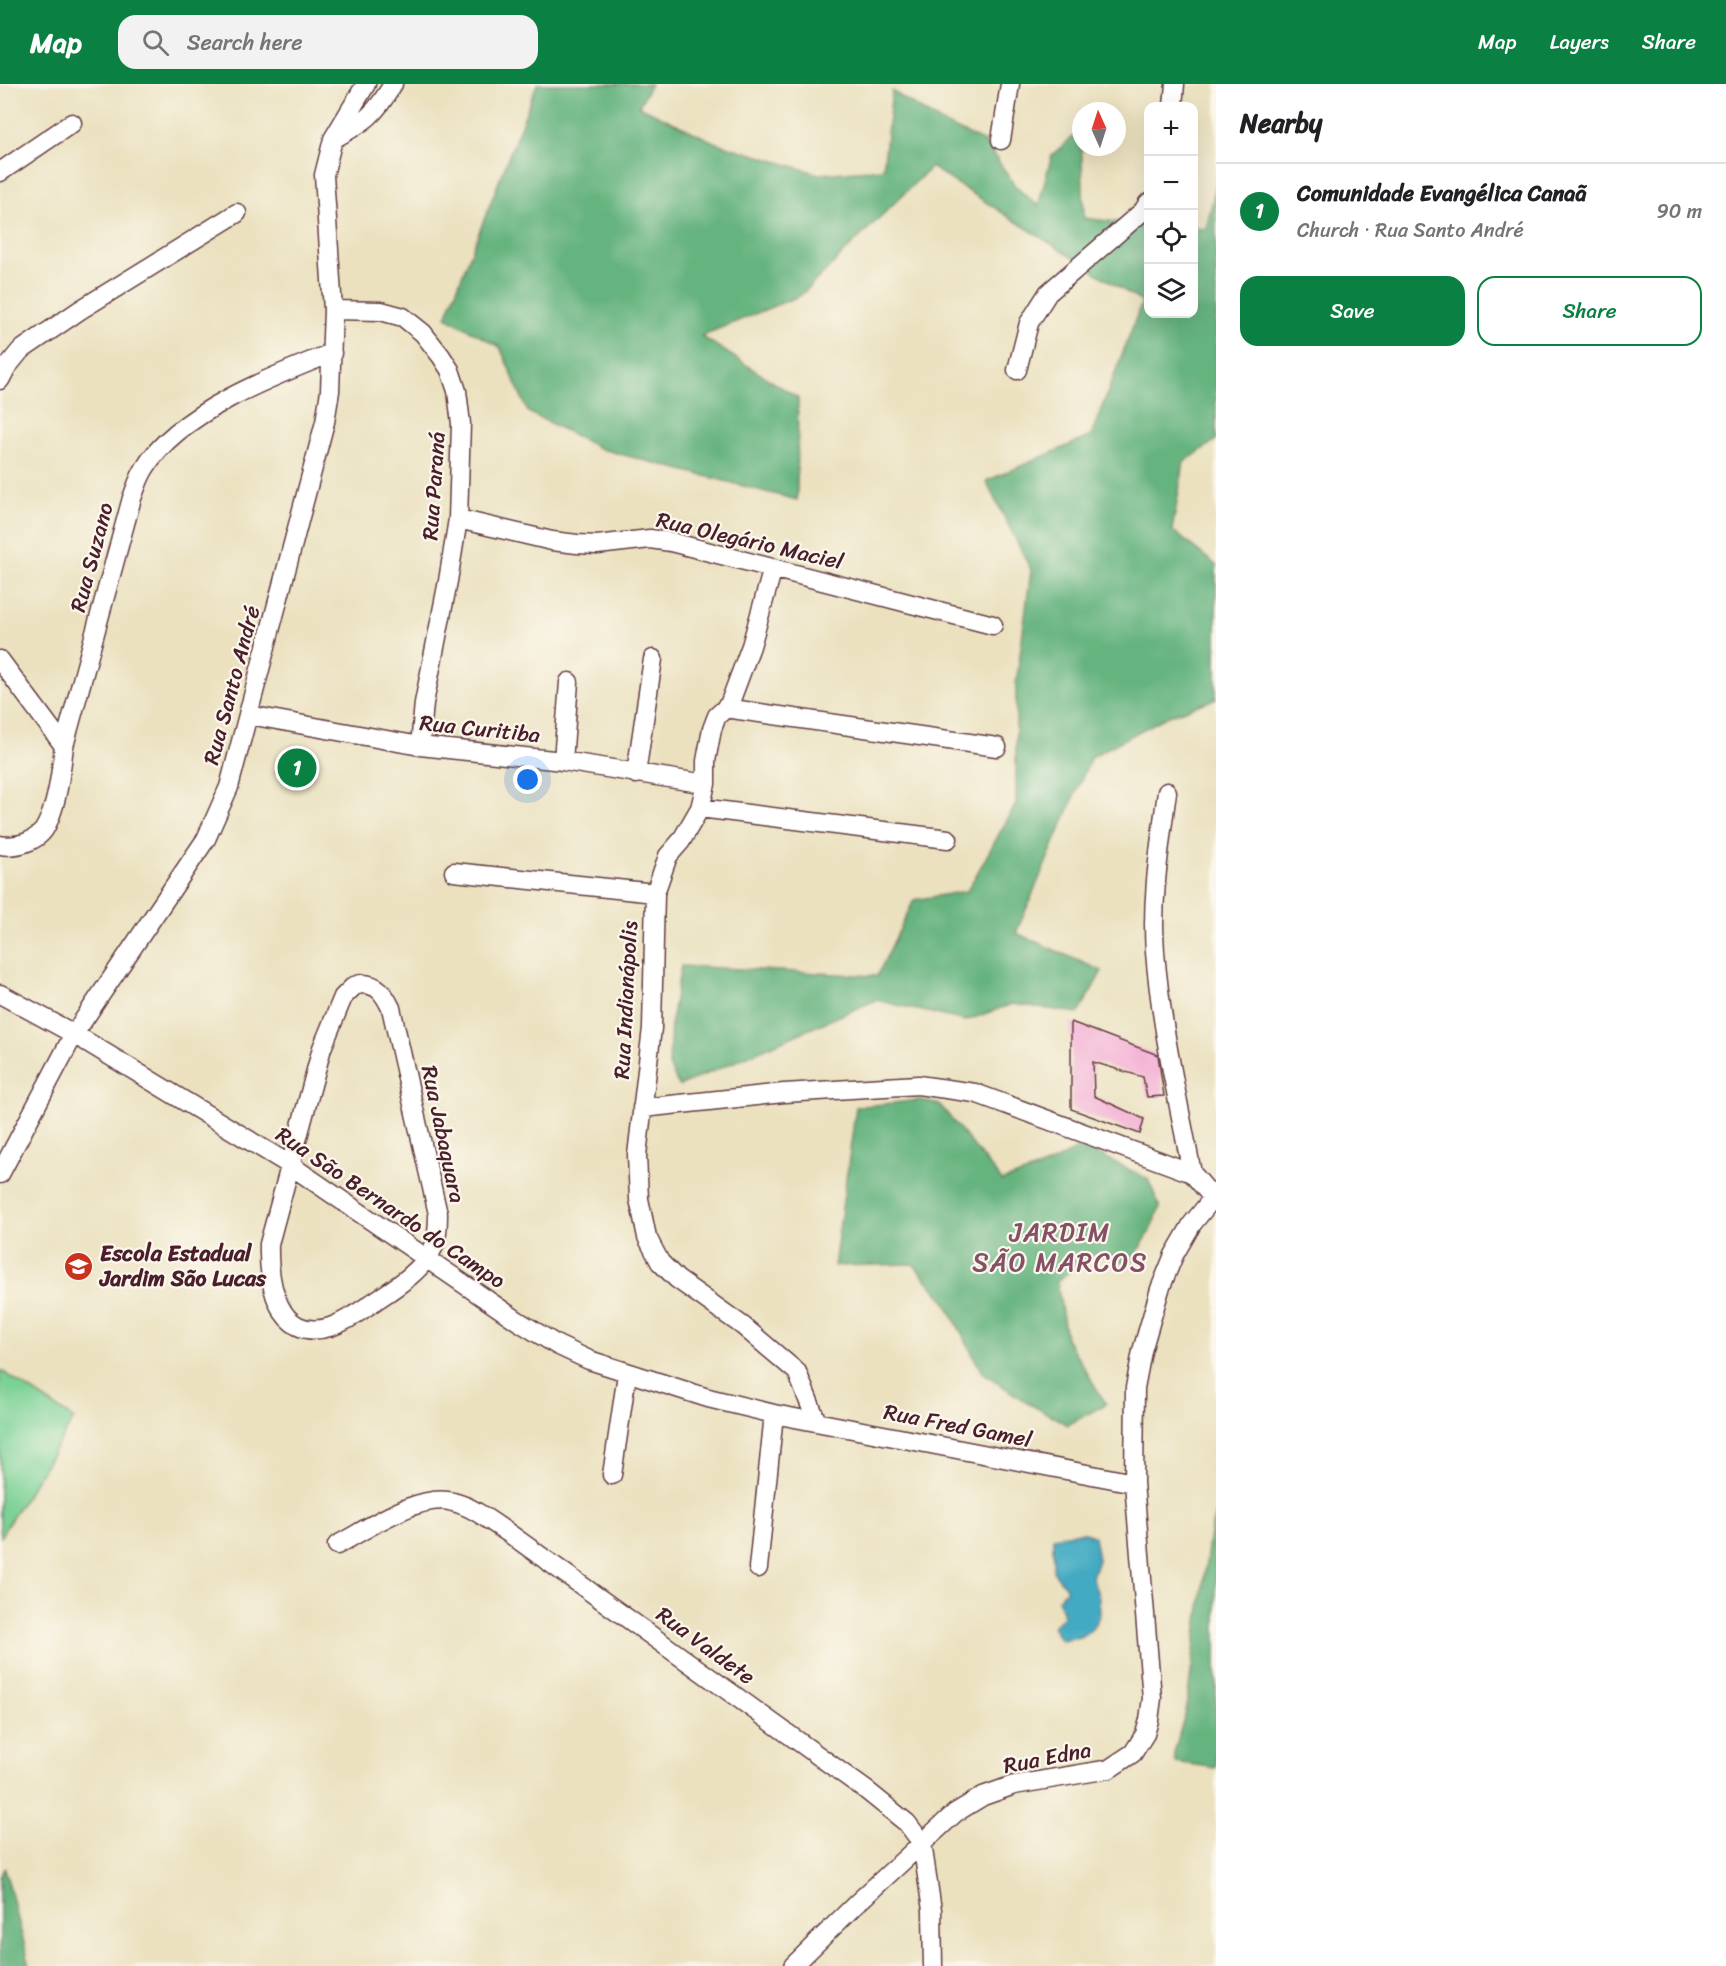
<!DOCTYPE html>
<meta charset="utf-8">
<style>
body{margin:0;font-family:Sriracha,sans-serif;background:#f2f2f2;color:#202124}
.controls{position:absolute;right:18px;top:18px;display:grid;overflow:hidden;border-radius:12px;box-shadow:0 6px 24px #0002}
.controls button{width:54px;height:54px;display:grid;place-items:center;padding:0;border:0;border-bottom:2px solid #e0e0e0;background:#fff;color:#202124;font:30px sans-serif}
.compass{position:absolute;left:1072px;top:18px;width:54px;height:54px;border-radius:50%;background:#fff;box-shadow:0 6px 24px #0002;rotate:357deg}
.you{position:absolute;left:528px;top:696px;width:21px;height:21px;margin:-15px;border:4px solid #fff;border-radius:50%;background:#1a73e8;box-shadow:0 0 0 9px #1a73e833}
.badge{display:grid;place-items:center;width:39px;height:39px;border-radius:50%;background:#0b8043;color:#fff;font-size:20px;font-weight:700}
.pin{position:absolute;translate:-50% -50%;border:3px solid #fff;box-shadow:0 2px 6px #0006}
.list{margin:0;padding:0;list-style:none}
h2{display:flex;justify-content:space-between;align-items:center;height:78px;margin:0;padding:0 24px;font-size:26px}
h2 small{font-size:20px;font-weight:400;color:#757577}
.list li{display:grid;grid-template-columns:39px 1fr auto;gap:18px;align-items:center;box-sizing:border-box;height:96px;padding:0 24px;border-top:2px solid #e0e0e0}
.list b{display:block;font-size:22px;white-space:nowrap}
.list p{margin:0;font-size:20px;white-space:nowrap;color:#757577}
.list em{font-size:20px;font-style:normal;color:#757577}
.actions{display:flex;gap:12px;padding:18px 24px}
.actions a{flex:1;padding:14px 0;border:2px solid #0b8043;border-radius:18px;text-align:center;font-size:21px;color:#0b8043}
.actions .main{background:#0b8043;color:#fff}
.icon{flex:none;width:33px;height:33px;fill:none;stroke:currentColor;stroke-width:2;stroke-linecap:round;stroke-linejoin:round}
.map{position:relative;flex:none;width:1216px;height:1882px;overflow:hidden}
header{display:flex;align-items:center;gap:36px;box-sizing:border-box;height:84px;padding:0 30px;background:#0b8043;color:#fff}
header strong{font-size:28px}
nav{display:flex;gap:33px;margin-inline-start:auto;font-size:21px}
.search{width:420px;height:54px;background:#f2f2f2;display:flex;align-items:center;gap:15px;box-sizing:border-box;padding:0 21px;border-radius:18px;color:#757577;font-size:22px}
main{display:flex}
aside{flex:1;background:#fff}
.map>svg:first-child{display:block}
.green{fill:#7cd195;stroke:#637860;stroke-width:1.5}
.forest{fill:#65b37e;stroke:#586954;stroke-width:1.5}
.water{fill:#42aac2;stroke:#466476;stroke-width:1.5}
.building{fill:#f3a7d2}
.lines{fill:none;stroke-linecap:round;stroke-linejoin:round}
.minor-casing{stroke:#623c41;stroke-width:21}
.minor{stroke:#fff;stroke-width:18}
.labels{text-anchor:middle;stroke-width:4.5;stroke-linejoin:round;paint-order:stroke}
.street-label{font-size:22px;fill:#4a1f2b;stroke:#fbf7ec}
.poi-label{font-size:22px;font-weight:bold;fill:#4a1f2b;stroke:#fbf7ec;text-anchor:start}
.quarter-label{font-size:26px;letter-spacing:1.5px;fill:#854f65;stroke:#fbf7ec}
</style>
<header>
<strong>Map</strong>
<div class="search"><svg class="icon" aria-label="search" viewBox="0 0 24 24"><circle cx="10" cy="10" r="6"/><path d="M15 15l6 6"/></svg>Search here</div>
<nav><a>Map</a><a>Layers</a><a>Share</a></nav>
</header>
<main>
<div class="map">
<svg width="1216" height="1882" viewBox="0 0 1216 1882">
<rect width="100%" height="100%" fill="#fbf7ec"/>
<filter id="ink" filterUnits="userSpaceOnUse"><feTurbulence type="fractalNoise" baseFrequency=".0167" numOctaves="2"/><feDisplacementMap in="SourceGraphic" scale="12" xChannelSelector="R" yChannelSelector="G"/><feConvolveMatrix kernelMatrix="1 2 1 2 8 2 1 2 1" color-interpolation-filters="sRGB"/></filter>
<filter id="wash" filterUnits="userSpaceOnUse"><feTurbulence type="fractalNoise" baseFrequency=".008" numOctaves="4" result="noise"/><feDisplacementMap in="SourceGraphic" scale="24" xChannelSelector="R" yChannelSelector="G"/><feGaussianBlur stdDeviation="1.35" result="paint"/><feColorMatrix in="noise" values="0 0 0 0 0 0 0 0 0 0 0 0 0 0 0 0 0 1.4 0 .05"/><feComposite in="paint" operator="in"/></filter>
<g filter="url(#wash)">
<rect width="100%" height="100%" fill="#ebe1bf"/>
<!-- green -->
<path class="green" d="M0,1286L74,1335L0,1453Z"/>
<!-- forest -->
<path class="forest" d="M537,0H651L639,22L716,59L819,90L883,85L892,7L942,39L985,58L1016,103L1038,122L1052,71L1081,46L1084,134L1148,142V230H1194V144L1206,145L1216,101V356L1184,378L1172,446L1216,481V615L1168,632L1091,673L1016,849L1102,887L1079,929L1012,920L965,937L876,916L679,1002L669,982L671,937L681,882L877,892L914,816L967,807L1016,720V601L1031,486L986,397L1091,352L1142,218L931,83L801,211L701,252L798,314L797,416L601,365L528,328L500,263L446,233Z
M920,1016L940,1021L1002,1097L1045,1082L1083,1062L1148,1095L1160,1123L1149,1149L1130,1180L1094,1170L1057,1197L1066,1254L1106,1320L1068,1341L1026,1318L981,1287L945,1217L913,1180L834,1182L856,1023Z
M1216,1426V1684L1175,1678L1174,1669L1186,1626L1210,1449Z
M5,1785L30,1882H0V1793Z"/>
<!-- water -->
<path class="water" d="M1072,1449H1086L1094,1452L1098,1476L1092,1493L1099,1514L1100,1530L1092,1545L1080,1553L1061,1556L1052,1543L1064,1532L1058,1515L1067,1505L1053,1487V1453Z"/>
<g id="blocks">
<!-- building -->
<path class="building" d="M282,672L317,678L313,696L277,690Z
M1071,938L1158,971L1164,1012L1147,1013L1143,993L1093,978L1094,1012L1144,1035L1140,1050L1071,1025Z"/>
</g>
</g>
<g filter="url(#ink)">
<use href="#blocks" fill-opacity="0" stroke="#623c41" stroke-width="1.5"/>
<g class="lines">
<defs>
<path id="minor" d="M1173,22L1175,0
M335,54C366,37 375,31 393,0
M1001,56L1010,0
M0,88L72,39
M333,226L381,227L403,233L423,249L441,272L450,286L457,307L461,340L458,435L448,497L424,619L420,662
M1017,286L1029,239L1048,209L1143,127L1148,119
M0,296L7,283L20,267L80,226L237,129
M458,435L552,457L577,460L597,461L650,455L671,458L993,541
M773,484L751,562L729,621L717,632L712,645L706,677V700L700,724L681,757L668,772L655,809L652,944L637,1071L639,1115L647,1153L660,1178L677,1195L743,1242L797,1288L817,1338
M0,576L64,662
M725,624L997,663
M249,631L420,662L563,677L706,700
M563,677L569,598
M636,690L653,575
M1167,708C1160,761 1151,814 1155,868C1161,942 1178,1016 1192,1089
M700,724L948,755
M0,761C17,764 40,757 47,740C58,717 61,686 64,662L132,414C136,404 139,393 145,384C177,329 275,291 332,269
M454,788L655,809
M361,900C379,900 384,910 391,924L438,1130C438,1140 438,1152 434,1162C424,1185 398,1202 378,1215C363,1225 348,1237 330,1243C277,1259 268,1197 269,1160L322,964L343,913L354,902Z
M0,910L74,950L290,1081L518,1237L557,1261L589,1276L708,1314L774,1330L1134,1399
M642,1024L784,1009L918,1001L975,1009L1192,1089L1213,1114
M0,1090L74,950L206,755L229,703L325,338L330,307L333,226L324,91L333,55L366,0
M612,1391L627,1290
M337,1461C366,1446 419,1408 453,1418C474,1423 491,1438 510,1450L866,1706L907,1739L922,1759L932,1826L933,1882
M758,1484L774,1330
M793,1882L856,1820L955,1729L983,1712L1014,1701L1109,1685L1133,1669L1145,1650L1149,1636L1152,1614L1134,1399L1135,1304L1142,1267L1160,1205L1174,1171L1192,1140L1213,1114L1216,1112"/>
</defs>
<!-- minor casing -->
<use href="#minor" class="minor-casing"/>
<!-- minor -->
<use href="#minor" class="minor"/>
</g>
</g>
<!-- icons -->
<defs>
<symbol id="school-disc" viewBox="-11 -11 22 22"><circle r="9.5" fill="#c8321e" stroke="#fbf7ec"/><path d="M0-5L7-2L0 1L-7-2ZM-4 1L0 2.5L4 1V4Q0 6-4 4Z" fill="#fff"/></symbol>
</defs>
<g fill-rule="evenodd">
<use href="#school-disc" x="62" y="1166" width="33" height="33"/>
</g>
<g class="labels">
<!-- street labels -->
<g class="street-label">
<text transform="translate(433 402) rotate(-86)" y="8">Rua Paraná</text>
<text transform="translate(750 456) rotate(13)" y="8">Rua Olegário Maciel</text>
<text transform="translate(91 473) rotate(-75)" y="8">Rua Suzano</text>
<text transform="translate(231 601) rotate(-75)" y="8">Rua Santo André</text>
<text transform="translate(480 644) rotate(6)" y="8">Rua Curitiba</text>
<text transform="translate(625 916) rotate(-87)" y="8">Rua Indianápolis</text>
<text transform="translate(444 1050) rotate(78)" y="8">Rua Jabaquara</text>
<text transform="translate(391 1123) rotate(34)" y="8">Rua São Bernardo do Campo</text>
<text transform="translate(958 1341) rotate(11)" y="8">Rua Fred Gamel</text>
<text transform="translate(706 1561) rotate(36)" y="8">Rua Valdete</text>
<text transform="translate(1047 1673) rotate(-11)" y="8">Rua Edna</text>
</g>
<!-- poi labels -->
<g class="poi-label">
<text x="100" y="1177">Escola Estadual<tspan x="100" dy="25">Jardim São Lucas</tspan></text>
</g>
<!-- quarter labels -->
<g class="quarter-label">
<text x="1060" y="1157">JARDIM<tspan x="1060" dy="30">SÃO MARCOS</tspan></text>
</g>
</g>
</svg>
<div class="controls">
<button>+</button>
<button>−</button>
<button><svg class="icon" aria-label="locate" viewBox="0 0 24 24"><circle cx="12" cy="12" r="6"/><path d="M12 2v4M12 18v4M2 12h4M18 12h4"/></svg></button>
<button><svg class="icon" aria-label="layers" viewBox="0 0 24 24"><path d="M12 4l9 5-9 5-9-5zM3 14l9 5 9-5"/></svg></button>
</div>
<svg class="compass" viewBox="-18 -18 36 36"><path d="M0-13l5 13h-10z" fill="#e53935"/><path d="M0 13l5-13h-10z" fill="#757577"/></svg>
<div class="you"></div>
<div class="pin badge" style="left:297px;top:684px">1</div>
</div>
<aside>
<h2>Nearby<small></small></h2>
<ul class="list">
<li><span class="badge">1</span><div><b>Comunidade Evangélica Canaã</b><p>Church · Rua Santo André</p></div><em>90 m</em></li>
</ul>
<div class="actions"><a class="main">Save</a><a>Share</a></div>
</aside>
</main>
